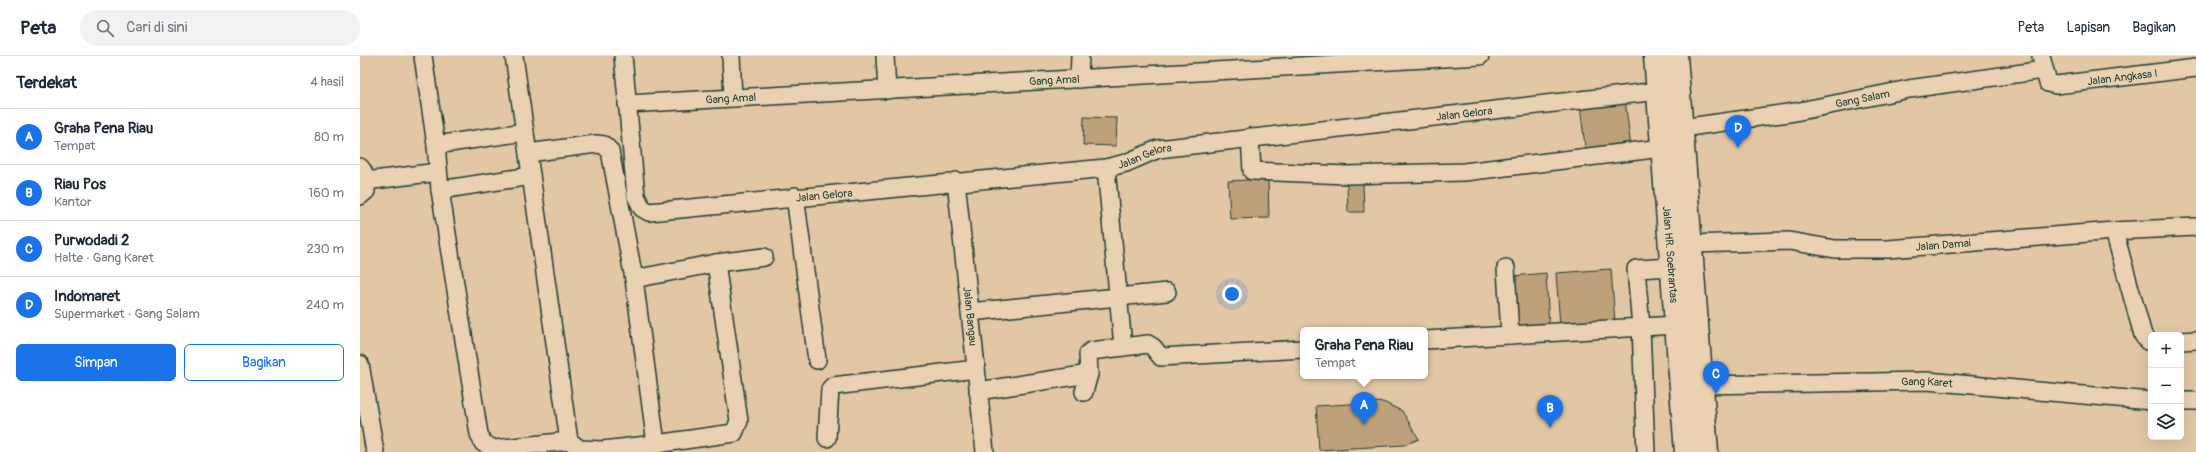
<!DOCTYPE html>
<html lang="id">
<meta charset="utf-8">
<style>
body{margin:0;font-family:Pangolin,sans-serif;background:#f2f2f3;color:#1f2937}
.controls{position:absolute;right:12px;bottom:12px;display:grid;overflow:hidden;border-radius:6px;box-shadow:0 4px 16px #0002}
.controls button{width:36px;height:36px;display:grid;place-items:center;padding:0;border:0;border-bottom:1px solid #e0e1e3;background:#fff;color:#1f2937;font:20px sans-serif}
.you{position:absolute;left:872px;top:238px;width:14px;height:14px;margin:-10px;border:3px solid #fff;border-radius:50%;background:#1a73e8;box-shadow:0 0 0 6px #1a73e833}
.badge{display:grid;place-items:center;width:26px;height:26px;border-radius:50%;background:#1a73e8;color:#fff;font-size:13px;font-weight:700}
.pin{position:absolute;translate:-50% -33px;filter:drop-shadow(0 1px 2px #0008)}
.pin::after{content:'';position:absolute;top:21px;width:14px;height:12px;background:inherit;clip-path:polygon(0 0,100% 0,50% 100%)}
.popup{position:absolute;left:940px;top:271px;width:128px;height:52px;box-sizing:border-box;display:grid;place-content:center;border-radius:6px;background:#fff;filter:drop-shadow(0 1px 3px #0005);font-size:13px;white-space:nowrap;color:#747a83}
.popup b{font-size:15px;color:#1f2937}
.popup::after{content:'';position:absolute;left:50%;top:100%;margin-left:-8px;border:8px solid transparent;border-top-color:#fff}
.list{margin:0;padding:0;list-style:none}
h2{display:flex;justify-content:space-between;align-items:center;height:52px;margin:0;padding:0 16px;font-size:17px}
h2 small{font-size:13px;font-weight:400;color:#747a83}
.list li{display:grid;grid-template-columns:26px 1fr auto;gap:12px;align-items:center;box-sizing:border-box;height:56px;padding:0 16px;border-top:1px solid #e0e1e3}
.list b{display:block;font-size:15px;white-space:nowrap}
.list p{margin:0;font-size:13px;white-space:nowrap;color:#747a83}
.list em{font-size:13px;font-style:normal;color:#747a83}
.actions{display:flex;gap:8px;padding:12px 16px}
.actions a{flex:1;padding:9px 0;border:1px solid #1a73e8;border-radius:6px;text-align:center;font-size:14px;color:#1a73e8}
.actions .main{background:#1a73e8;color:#fff}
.icon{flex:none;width:22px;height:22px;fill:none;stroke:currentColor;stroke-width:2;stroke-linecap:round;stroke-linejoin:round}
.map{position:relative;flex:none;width:1836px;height:396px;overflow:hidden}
header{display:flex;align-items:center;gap:24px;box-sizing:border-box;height:56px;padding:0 20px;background:#fff;border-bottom:1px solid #e0e1e3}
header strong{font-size:19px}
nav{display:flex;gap:22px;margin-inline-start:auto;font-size:14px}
.search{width:280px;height:36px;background:#f2f2f3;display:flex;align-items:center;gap:10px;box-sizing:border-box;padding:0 14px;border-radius:22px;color:#747a83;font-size:15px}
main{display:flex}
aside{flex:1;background:#fff}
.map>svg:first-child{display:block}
.building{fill:#bca17a;stroke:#1f3d34}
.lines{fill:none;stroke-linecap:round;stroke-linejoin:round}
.minor-casing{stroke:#1f3d34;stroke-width:20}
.major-casing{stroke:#1f3d34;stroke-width:25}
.minor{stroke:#e9d1b1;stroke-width:17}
.major{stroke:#e9d1b1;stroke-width:22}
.labels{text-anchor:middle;stroke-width:3;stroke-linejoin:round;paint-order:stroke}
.street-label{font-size:11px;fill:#1f3d34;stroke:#e9d1b1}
</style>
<header>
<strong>Peta</strong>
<div class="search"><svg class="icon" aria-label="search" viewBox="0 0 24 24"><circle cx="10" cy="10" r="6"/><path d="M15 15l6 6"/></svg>Cari di sini</div>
<nav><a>Peta</a><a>Lapisan</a><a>Bagikan</a></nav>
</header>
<main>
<aside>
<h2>Terdekat<small>4 hasil</small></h2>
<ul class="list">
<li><span class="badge">A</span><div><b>Graha Pena Riau</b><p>Tempat</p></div><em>80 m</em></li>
<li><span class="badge">B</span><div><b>Riau Pos</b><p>Kantor</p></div><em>160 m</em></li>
<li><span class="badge">C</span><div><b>Purwodadi 2</b><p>Halte · Gang Karet</p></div><em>230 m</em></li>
<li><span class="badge">D</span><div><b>Indomaret</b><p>Supermarket · Gang Salam</p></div><em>240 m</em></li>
</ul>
<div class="actions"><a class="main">Simpan</a><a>Bagikan</a></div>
</aside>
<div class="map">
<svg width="1836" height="396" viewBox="0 0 1836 396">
<rect width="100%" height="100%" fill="#e2c7a4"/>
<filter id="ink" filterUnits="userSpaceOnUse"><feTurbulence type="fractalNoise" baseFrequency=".025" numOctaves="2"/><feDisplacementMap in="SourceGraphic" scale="8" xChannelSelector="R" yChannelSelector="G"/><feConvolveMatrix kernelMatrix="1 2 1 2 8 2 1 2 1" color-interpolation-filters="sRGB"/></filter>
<g filter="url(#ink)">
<!-- building -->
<path class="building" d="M1265,43L1271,92L1226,98L1220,50Z
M724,61L757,62L756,90L723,89Z
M908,123L909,162L870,163L868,125Z
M1003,126L1004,156H988L987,127Z
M1251,213L1255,267L1200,269L1196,217Z
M1186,217L1189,270L1157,273L1153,220Z
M1023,346L1042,355L1059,383L1044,389L959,394L956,350Z"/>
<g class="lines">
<defs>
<g id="minor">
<path d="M63,0L76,89L80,134L119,378L123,387L134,393L209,385L154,0"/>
<path id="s1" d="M263,0L276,140L282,152L289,156L746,112L766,107L798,93L1298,35"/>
<path d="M371,0L373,42"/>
<path d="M525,0L527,34"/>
<path id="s2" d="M1681,0L1688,27L1696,29L1836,12"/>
<path d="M719,23L720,0"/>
<path id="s3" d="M267,48L1120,0"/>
<path id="s4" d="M1322,72L1435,56L1549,33L1683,14"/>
<path d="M890,81L892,115L987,119L1104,116L1302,92"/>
<path d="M76,89L165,76"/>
<path d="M168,97L236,88L244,89L250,95L274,223L296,388L243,394L220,393L209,385"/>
<path d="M0,111C6,117 6,126 6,135L0,140"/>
<path d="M746,112L763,290"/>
<path d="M6,125L78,116"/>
<path id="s5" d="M596,125L625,396"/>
<path d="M80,134L171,120"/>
<path d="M435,140L457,304"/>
<path d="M1754,175L1783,279L1787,285L1791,286"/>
<path id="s6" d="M1331,188L1429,185L1475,193H1528L1754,175L1836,171"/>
<path d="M1146,212L1150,279"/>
<path d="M274,223L356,207L404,201"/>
<path d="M610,256L807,236"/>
<path d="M1065,284L1316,269"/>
<path d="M1821,285L1836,284"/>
<path d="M0,308L15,396"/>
<path id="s7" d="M1342,329L1567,325L1791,345"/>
<path d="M618,335L729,318"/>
<path d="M724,336L729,318L728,298L731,295L788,288L793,291L801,301L943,293"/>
<path d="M1821,345H1836"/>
<path d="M467,382L470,333L473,330L616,313"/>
<path d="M296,388L374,377L379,365L356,207"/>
<path d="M1286,396L1281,271L1276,213L1312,211"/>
</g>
<g id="major">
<path id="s8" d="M1295,0L1326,396"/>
<path d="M1316,0L1347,396"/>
</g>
</defs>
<!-- minor casing -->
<use href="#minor" class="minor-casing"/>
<!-- major casing -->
<use href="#major" class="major-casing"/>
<!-- minor -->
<use href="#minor" class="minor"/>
<!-- major -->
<use href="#major" class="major"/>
</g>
</g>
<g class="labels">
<!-- street labels -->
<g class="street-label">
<text dy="4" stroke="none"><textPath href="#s2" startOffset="103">Jalan Angkasa I</textPath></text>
<text dy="4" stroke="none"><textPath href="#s3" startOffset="428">Gang Amal</textPath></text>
<text dy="4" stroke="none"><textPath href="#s3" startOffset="104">Gang Amal</textPath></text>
<text dy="4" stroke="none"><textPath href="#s4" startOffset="183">Gang Salam</textPath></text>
<text dy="4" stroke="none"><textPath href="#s1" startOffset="985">Jalan Gelora</textPath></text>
<text dy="4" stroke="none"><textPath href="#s1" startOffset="662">Jalan Gelora</textPath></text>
<text dy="4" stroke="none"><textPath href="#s1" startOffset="338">Jalan Gelora</textPath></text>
<text dy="4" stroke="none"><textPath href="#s6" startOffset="253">Jalan Damai</textPath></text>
<text dy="4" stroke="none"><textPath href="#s8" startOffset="199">Jalan HR. Soebrantas</textPath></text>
<text dy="4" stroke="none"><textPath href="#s5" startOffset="136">Jalan Bangau</textPath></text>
<text dy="4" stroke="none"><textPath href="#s7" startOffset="225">Gang Karet</textPath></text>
</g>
</g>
</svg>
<div class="controls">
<button>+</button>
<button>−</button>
<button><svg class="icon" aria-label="layers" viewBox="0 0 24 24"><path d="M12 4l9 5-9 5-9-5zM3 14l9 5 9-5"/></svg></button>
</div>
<div class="you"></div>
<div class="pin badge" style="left:1004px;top:369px">A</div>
<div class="popup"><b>Graha Pena Riau</b>Tempat</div>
<div class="pin badge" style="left:1190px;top:372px">B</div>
<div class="pin badge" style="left:1356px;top:338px">C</div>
<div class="pin badge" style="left:1378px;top:92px">D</div>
</div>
</main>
